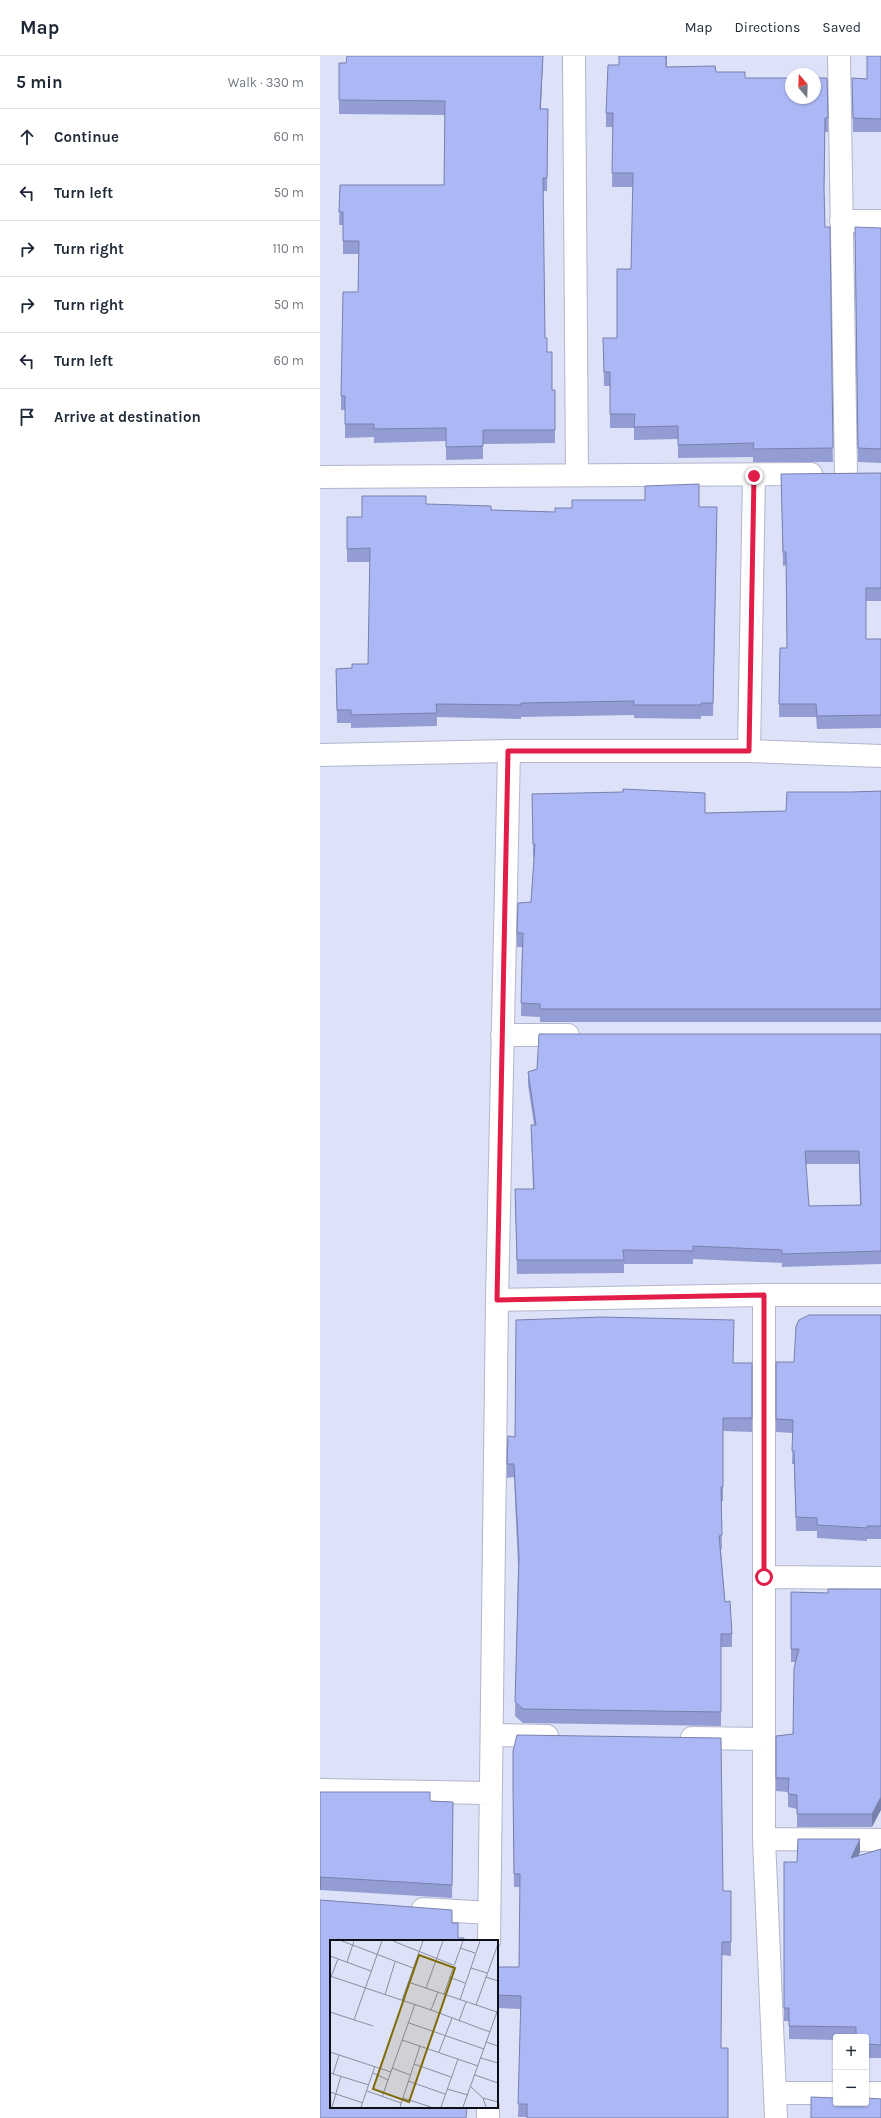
<!DOCTYPE html>
<meta charset="utf-8">
<style>
body{margin:0;font-family:Karla,sans-serif;background:#f6f6f7;color:#1f2937}
.controls{position:absolute;right:12px;bottom:12px;display:grid;overflow:hidden;border-radius:4px;box-shadow:0 1px 3px #0004}
.controls button{width:36px;height:36px;display:grid;place-items:center;padding:0;border:0;border-bottom:1px solid #e0e1e3;background:#fff;color:#1f2937;font:20px sans-serif}
.compass{position:absolute;left:465px;top:12px;width:36px;height:36px;border-radius:50%;background:#fff;box-shadow:0 1px 3px #0004;rotate:341deg}
.stop{position:absolute;width:12px;height:12px;margin:-9px;border:3px solid #e11d48;border-radius:50%;background:#fff}
.stop.end{background:#e11d48;border-color:#fff;box-shadow:0 1px 4px #0008}
.list{margin:0;padding:0;list-style:none}
h2{display:flex;justify-content:space-between;align-items:center;height:52px;margin:0;padding:0 16px;font-size:17px}
h2 small{font-size:13px;font-weight:400;color:#747a83}
.list li{display:grid;grid-template-columns:26px 1fr auto;gap:12px;align-items:center;box-sizing:border-box;height:56px;padding:0 16px;border-top:1px solid #e0e1e3}
.list b{display:block;font-size:15px;white-space:nowrap}
.list em{font-size:13px;font-style:normal;color:#747a83}
.icon{flex:none;width:22px;height:22px;fill:none;stroke:currentColor;stroke-width:2;stroke-linecap:round;stroke-linejoin:round}
.map{position:relative;flex:none;width:561px;height:2062px;overflow:hidden}
header{display:flex;align-items:center;gap:24px;box-sizing:border-box;height:56px;padding:0 20px;background:#fff;border-bottom:1px solid #e0e1e3}
header strong{font-size:19px}
nav{display:flex;gap:22px;margin-inline-start:auto;font-size:14px}
main{display:flex}
aside{flex:1;background:#fff}
.map>svg:first-child{display:block}
.lines{fill:none;stroke-linecap:round;stroke-linejoin:round}
.street-casing{stroke:#b1b6cb;stroke-width:24}
.street{stroke:#fff;stroke-width:22}
.wall{fill:#949dd3;fill-rule:evenodd}
.shaded-wall{fill:#7880ac}
.building{fill:#acb7f5;stroke:#7880ac;fill-rule:evenodd}
.route{stroke:#e11d48;stroke-width:5}
.inset-road{fill:none;stroke:#8a8e9e;stroke-width:1}
.view{fill:#7f6b04;fill-opacity:0.15;stroke:#7f6b04;stroke-width:2}
.inset-edge{fill:none;stroke:#0d0f16;stroke-width:2}
</style>
<header>
<strong>Map</strong>
<nav><a>Map</a><a>Directions</a><a>Saved</a></nav>
</header>
<main>
<aside>
<h2>5 min<small>Walk · 330 m</small></h2>
<ul class="list">
<li><svg class="icon" aria-label="ahead" viewBox="0 0 24 24"><path d="M12 20V5M6 11l6-6 6 6"/></svg><div><b>Continue</b></div><em>60 m</em></li>
<li><svg class="icon" aria-label="left" viewBox="0 0 24 24"><path d="M17 20v-9H6M10 6l-5 5 5 5"/></svg><div><b>Turn left</b></div><em>50 m</em></li>
<li><svg class="icon" aria-label="right" viewBox="0 0 24 24"><path d="M7 20v-9h11M14 6l5 5-5 5"/></svg><div><b>Turn right</b></div><em>110 m</em></li>
<li><svg class="icon" aria-label="right" viewBox="0 0 24 24"><path d="M7 20v-9h11M14 6l5 5-5 5"/></svg><div><b>Turn right</b></div><em>50 m</em></li>
<li><svg class="icon" aria-label="left" viewBox="0 0 24 24"><path d="M17 20v-9H6M10 6l-5 5 5 5"/></svg><div><b>Turn left</b></div><em>60 m</em></li>
<li><svg class="icon" aria-label="arrive" viewBox="0 0 24 24"><path d="M6 21V4h12l-3 4 3 4H6"/></svg><div><b>Arrive at destination</b></div></li>
</ul>
</aside>
<div class="map">
<svg width="561" height="2062" viewBox="0 0 561 2062">
<rect width="100%" height="100%" fill="#dee2f9"/>
<g class="lines">
<defs>
<path id="street" d="M254,0L257,419
M519,0L526,418
M521,165H561
M0,421L491,418
M429,695L561,700
M0,699L189,695H429L434,420
M182,979H248
M444,1239V1783L456,2062
M177,1244L444,1239H561
M444,1521L561,1522
M172,1679L227,1680
M372,1682L444,1683
M0,1734L169,1737
M444,1783L561,1784
M103,1853L169,1857
M169,1885L177,1244L189,695
M455,2037H516
M546,2037H561
M168,2062V2051"/>
</defs>
<!-- street casing -->
<use href="#street" class="street-casing"/>
<!-- street -->
<use href="#street" class="street"/>
</g>
<!-- wall -->
<path class="wall" d="M223,0L221,53H228L227,135H223L225,282L232,334H235V387L163,388V403L126,404V385L54,387V381L25,382V354H21V340L38,236L39,198H23V169H19L20,129H124L125,59L19,58V7H26Z
M299,0H347V11L396,16L425,22H507L508,76H505L504,138L513,406H433V401L358,402V383L314,384V372H290V330H284L283,282H297L311,213L313,131H292L293,71H286V57L299,9Z
M561,0V76H533L532,22L547,23Z
M561,172V407L538,406L535,185Z
M561,417V545H546V583H561V672L497,673L496,661H459L460,592H467L466,509L463,510L461,418Z
M325,430L379,451L397,465L393,660H381V663L314,662V659L201,661V663L117,661V670L31,672V667H17L16,613L32,612L48,608L50,506H27V461H42L106,448L171,454L235,456L252,452L325,444Z
M561,735V966H220V961L201,960L202,891H197V877L211,846L214,802L213,801L212,738L385,757L466,755L531,736Z
M561,978V1208L462,1211V1207L373,1203V1208H304V1217L197,1218L195,1133H213L211,1069H214L208,1029V1016ZM486,1108H539L540,1149L489,1150Z
M561,1259V1483H547V1485L497,1482V1475H476L474,1408H472L473,1377L456,1376V1306H474Z
M413,1307H432V1376L403,1375V1445H401L402,1493H401L405,1546L412,1578V1591H401V1670L203,1667L195,1660L198,1510L194,1421L187,1422V1408L195,1381Z
M561,1533L552,1771H477V1753L468,1751V1736L456,1735V1680L473,1678L476,1606H471V1536L508,1537Z
M0,1736L110,1745L133,1746L132,1842L0,1834Z
M193,1745L403,1835H411V1900L402,1899L207,2061H198L201,1953L177,1952V1911H199L200,1831H194Z
M561,1793V2002H546V1981H516V1984L469,1983V1965H464V1806H477L540,1796L539,1800Z"/>
<!-- shaded-wall -->
<path class="shaded-wall" d="M223,0L220,66V53Z
M561,1741V1754L552,1771V1758Z
M540,1783V1796L531,1815V1802Z
M0,1821H1V1834H0Z"/>
<!-- building -->
<path class="building" d="M27,0H223L220,53H228L227,122H223L225,282H227V296H232V334H235V374H163V390L126,391V372L54,373V368H25V340H21L23,236H38L39,185H23V156H19L20,129H124L125,45L19,44V7H26Z
M299,0H346V11L395,10L396,16H425V22H471V42H495V22H507L508,62H505L504,133L505,171H510L513,392L433,393L434,387L358,389V370L314,371L315,358H290V316H284L283,282H297V213H311L313,117H292L293,57H286L288,9H299Z
M547,0H561V63L533,62L532,22L547,23Z
M535,171L561,172V393L538,392Z
M561,417V532H546V583H561V659L497,660L496,648H459L460,592H467L466,496H463L461,418Z
M379,428V451H397L393,647H381V649H314V645L201,647V649L116,648L117,657L31,659V654H17L16,613L32,612V608H48L50,492L27,493V461H42V440H106V448L171,450V454L235,456V452H252V444H325V430Z
M303,733L385,737V757L466,755L467,736H531L561,735V953H220V948L201,947L203,877H197L198,847L211,846L215,788H213L212,738L303,736Z
M219,978H561V1195L462,1198V1194L373,1190V1195L303,1194L304,1204H197L195,1133H214L211,1069H216L208,1016L217,1013ZM485,1095H539L541,1149L489,1150Z
M489,1259H561V1470H547V1472L497,1469V1462L476,1461L474,1395H472L473,1364L456,1363V1306H474L476,1270L479,1264Z
M281,1261L414,1264L413,1307H432V1362H403V1431H401L402,1479L399,1480L405,1546L410,1545L412,1578H401V1656L203,1653L195,1646L199,1501L194,1408H187L188,1380L195,1381L196,1264Z
M508,1533H561V1741L552,1758H477V1739L468,1738L469,1722H456V1680L473,1678L474,1612L479,1593H471V1536L508,1537Z
M197,1679L401,1682L403,1835H411V1886H402L401,1992H408V2062H207V2048H198L201,1940L177,1939V1911H199L200,1818H194L193,1732V1695Z
M0,1736H110V1745L133,1746L132,1829L0,1821Z
M478,1783H540L531,1802L561,1793V1989L546,1988V1981H536V1971L469,1970V1952H464V1806H477Z
M0,1844L132,1854V1867H138V1882H144V1885H11V2051H147L146,2062H0Z
M491,2041L516,2042V2047H546V2042L561,2043V2062H491Z"/>
<g class="lines">
<!-- route -->
<path class="route" d="M434,420L429,695H188L177,1244L444,1239V1521"/>
</g>
<!-- overview -->
<g transform="translate(10 1884)">
<rect width="168" height="168" fill="#dee2f9"/>
<path class="inset-road" d="M12,1L83,28M63,1L123,25M130,8L145,13M0,16L41,31M17,22L24,1M141,28L157,33M0,36L101,70L108,52M1,37L8,19M119,37L135,43M156,37L168,41M78,42L167,72M96,48L113,1M114,54L133,1M55,55L65,22M72,60L93,1M130,60L150,1M146,65L168,4M101,70L160,92M0,72L43,86M24,80L52,1M129,81L136,62M79,83L154,109M72,100L148,126M156,102L168,106M0,112L61,132M109,112L122,78M151,118L168,123M84,124L121,137M62,128L80,135M0,133L39,145M43,133L58,140M3,134L9,115M145,135L168,143M78,141L115,154M141,147L153,158L156,167M117,149L138,155M37,151L71,163M0,152L33,163M52,157L85,64M73,158L101,167M153,158L168,162M2,167L11,136M31,167L45,126M70,167L90,106M111,167L128,119M133,167L168,69"/>
<path class="view" d="M89,15L125,28L79,162L43,149Z"/>
<rect width="168" height="168" class="inset-edge"/>
</g>
</svg>
<div class="controls">
<button>+</button>
<button>−</button>
</div>
<svg class="compass" viewBox="-18 -18 36 36"><path d="M0-13l5 13h-10z" fill="#e53935"/><path d="M0 13l5-13h-10z" fill="#747a83"/></svg>
<div class="stop" style="left:444px;top:1521px"></div>
<div class="stop end" style="left:434px;top:420px"></div>
</div>
</main>
